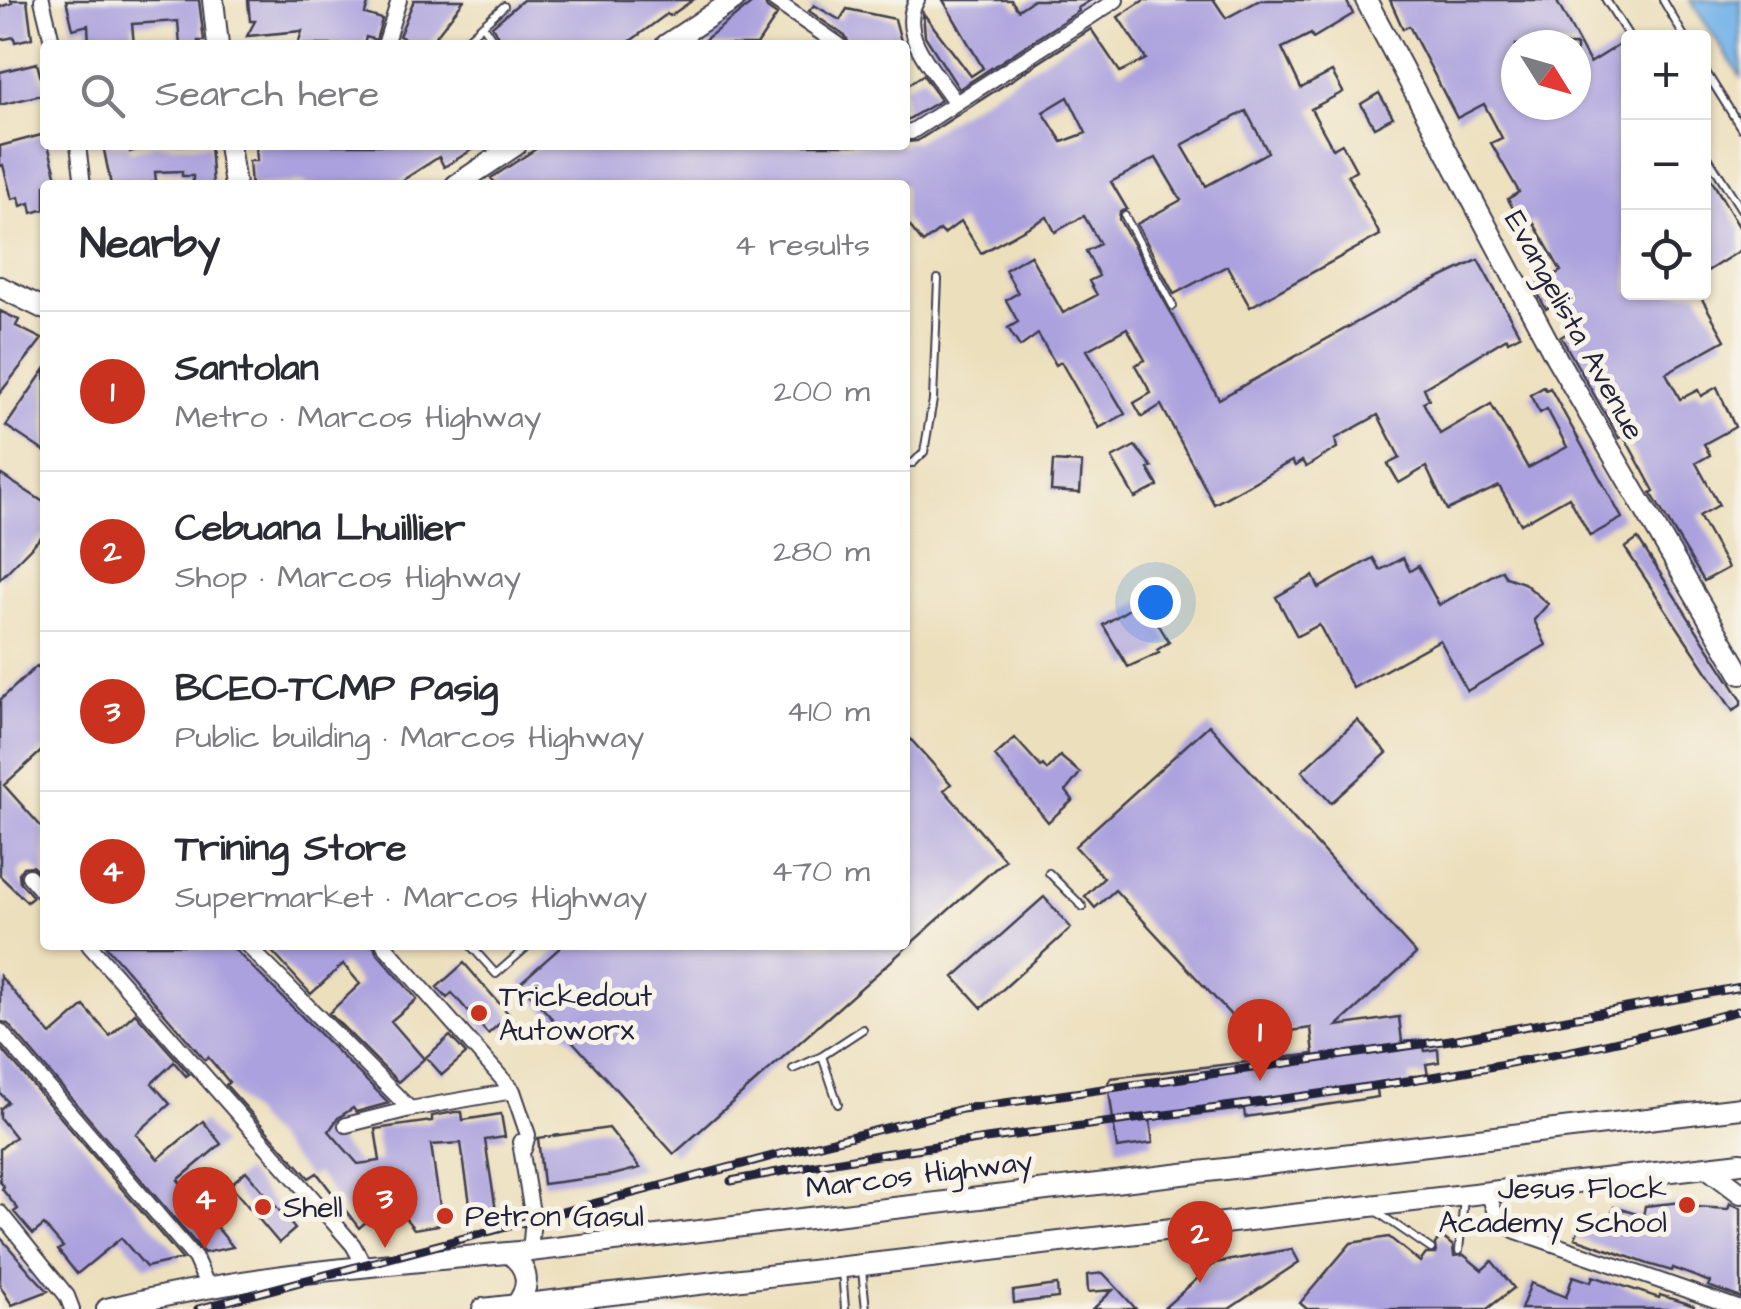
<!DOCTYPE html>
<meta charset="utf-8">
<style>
body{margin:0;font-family:"Architects Daughter",sans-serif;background:#f7f7f7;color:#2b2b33}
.controls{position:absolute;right:30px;top:30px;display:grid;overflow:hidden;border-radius:10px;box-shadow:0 2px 8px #0004}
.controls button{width:90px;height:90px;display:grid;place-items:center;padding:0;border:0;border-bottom:2px solid #e1e1e2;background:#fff;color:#2b2b33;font:50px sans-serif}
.compass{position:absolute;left:1501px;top:30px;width:90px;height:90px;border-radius:50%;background:#fff;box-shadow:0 2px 8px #0004;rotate:127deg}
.you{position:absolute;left:1155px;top:602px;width:35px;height:35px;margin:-25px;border:8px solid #fff;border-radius:50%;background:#1a73e8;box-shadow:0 0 0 15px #1a73e833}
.badge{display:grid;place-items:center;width:65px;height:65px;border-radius:50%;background:#c8321e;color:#fff;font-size:32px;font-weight:700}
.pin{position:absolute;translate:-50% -82px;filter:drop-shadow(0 2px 5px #0008)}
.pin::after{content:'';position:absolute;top:52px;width:35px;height:30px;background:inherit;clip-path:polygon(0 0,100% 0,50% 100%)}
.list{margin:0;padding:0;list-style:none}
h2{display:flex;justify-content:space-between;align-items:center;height:130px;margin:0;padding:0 40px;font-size:42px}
h2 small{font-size:32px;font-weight:400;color:#7c7c81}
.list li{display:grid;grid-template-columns:65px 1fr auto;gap:30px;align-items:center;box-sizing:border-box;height:160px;padding:0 40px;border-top:2px solid #e1e1e2}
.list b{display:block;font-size:38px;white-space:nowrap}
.list p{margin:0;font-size:32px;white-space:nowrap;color:#7c7c81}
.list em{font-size:32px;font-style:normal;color:#7c7c81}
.icon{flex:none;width:55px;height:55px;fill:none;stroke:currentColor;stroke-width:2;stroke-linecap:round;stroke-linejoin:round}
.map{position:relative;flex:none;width:1741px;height:1309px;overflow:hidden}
.search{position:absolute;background:#fff;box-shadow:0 2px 8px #0004;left:40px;top:40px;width:870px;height:110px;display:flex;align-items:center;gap:25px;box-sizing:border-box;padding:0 35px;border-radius:10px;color:#7c7c81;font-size:38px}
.panel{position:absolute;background:#fff;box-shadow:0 2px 8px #0004;left:40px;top:180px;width:870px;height:770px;border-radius:10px}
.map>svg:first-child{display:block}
.water{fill:#77b4e9;stroke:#4c6b92;stroke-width:2.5}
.building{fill:#aba1de;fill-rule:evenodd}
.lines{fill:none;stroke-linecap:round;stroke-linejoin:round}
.lane-casing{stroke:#403e4e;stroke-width:10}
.street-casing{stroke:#403e4e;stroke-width:18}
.secondary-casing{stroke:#403e4e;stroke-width:24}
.primary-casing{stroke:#403e4e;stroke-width:24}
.lane{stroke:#fff;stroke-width:6}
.street{stroke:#fff;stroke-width:14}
.secondary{stroke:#fff;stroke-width:20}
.primary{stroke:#fff;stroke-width:20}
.rail-casing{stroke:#22223b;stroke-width:9}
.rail{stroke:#f7f3e8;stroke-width:5;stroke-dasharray:15;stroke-linecap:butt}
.poi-dot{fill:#c8321e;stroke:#f7f3e8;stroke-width:4}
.labels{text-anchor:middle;stroke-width:10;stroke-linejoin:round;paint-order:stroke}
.street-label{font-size:30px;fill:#22223b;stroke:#f7f3e8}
.poi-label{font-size:30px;fill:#22223b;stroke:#f7f3e8;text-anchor:start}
</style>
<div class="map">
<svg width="1741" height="1309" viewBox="0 0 1741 1309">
<rect width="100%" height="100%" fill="#f7f3e8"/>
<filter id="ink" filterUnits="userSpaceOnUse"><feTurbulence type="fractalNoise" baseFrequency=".01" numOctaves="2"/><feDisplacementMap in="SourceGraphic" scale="20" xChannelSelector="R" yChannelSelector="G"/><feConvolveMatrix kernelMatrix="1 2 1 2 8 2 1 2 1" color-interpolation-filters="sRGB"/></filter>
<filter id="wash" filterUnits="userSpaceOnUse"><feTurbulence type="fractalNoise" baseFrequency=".0048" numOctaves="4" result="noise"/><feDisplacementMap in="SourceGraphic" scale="40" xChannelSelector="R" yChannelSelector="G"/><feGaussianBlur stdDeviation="2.25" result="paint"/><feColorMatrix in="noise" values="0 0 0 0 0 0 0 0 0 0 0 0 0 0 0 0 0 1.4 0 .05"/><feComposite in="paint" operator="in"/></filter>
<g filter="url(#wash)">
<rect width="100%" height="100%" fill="#ecdfbc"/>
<!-- water -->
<path class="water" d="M1690,0H1741V77Z"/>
<g id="blocks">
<!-- building -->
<path class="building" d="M11,0H27L32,38L15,42L14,37L0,40V7L12,3Z
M66,0H199L204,41H198V45H180L178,21L132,24L134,45H89L88,25L73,29Z
M248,0H369L365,14L382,19L376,40L366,37L364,45H298L302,31L247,36L255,21H250Z
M414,0H464L429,45H418L399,36Z
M523,0H693L670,16L667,14L625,45H503L492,26Z
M756,0H763L767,8L777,15L757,45H698Z
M943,0H1011L1018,10L1033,0H1091L1078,8L1079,11L959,89L925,36L923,13L971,76L983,68Z
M1144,0H1214L1226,18L1260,0H1346L1353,14L1313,38L1311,34L1282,48L1301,88L1332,72L1343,92L1311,109L1333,149L1342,144L1356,170L1348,175L1380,235L1250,307L1227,266L1174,294L1137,224L1181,200L1156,158L1111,182L1127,209L1120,212L1119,219L1219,399L1411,292L1478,260L1520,335L1508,341L1507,338L1424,388L1429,399L1423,402L1440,434L1491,404L1528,468L1567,447L1547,409L1540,413L1530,395L1544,387L1546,390L1550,388L1622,518L1590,536L1569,497L1521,524L1499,486L1447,510L1426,467L1399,483L1388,464L1400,458L1378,415L1335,439L1337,448L1306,467L1302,461L1295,466L1292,461L1214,504L1161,405L1142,417L1134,403L1151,393L1135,365L1145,360L1127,328L1087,350L1125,414L1099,428L1061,362L1056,365L1038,334L1020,347L1008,328L1018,322L1006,300L1018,293L1005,270L1030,255L1063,313L1097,295L1089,281L1099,276L1086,251L1100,244L1084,216L1055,232L1047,217L981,253L961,221L944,234L940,230L923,243L905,220V185H497L491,178L542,145H905V142L917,141L1091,29L1120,72L1146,59L1118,17ZM1068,97L1086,133L1062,142L1043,112ZM1246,111L1268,152L1206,186L1182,145Z
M1390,0H1556L1590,63L1624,42L1628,45V292H1698L1725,340L1666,373L1680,399L1698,390L1701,396L1717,387L1735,427L1704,444L1710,455L1696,463L1719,505L1699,516L1728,568L1704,581L1651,493L1654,491L1624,436L1619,438L1561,337L1576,328L1566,310L1558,315L1553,305L1546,309L1534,286L1561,271L1533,222L1523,227L1508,199L1519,192L1491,143L1502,138L1484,104L1457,118L1409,26L1403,29ZM1516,45H1576V105H1516Z
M814,5L840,20L847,9L895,19L902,45H850L845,36L809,11Z
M37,63L45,94L0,105V72Z
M923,75L941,100L905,121V87Z
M1379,93L1393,117L1374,127L1361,104Z
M45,134V145H48L59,185H45V209L32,213L30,203L21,206L19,197L12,199L3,165L0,166V146Z
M103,145H129L130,152L154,145H210L213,185H193V176H182V171L155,172L156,181L145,185H111Z
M256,145H480L444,167L439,157L395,185H305L306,182L251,185L249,161H257Z
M1704,167L1741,230V250L1704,273Z
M0,311L19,320L16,326L42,339L0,393Z
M45,369V452L6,426Z
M1135,446L1152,467L1148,469L1158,486L1135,498L1112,458Z
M1053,461L1082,463L1080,493L1051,491Z
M0,474L45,503V533L0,579Z
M1638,539L1741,699V705L1733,711L1625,548Z
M1373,558L1380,570L1403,558L1410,571L1418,566L1439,605L1502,570L1506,577L1524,583L1548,604L1534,620L1546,645L1467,691L1440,640L1353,688L1319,625L1297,636L1276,597L1313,576L1319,588Z
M1144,600L1169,642L1157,650L1159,653L1128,667L1103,625Z
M37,666L45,674V748L4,785L45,831V878L32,866L23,867L19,873L20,882L33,897L27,902L0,876V700Z
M1357,720L1387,753L1331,803L1302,771Z
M1209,725L1416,954L1337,1026L1399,1017L1402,1042L1422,1040L1425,1051L1438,1049L1439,1062L1426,1064L1428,1076H1410V1084L1377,1089L1378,1097L1245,1117L1244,1109L1150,1120L1153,1143L1117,1148L1108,1083L1111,1078L1314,1054L1311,1028L1251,1037L1115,890L1095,908L1085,896L1104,878L1075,846Z
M905,733L951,784L944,790L1005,860L674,1154L520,983L563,945H905Z
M1015,738L1041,767L1043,765L1047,770L1060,756L1080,773L1066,791L1073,800L1048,822L995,756Z
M1044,897L1071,928L982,1008L954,977Z
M105,945H230L389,1103L356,1112L353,1108L338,1118L329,1131L358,1164L380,1161L375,1129L432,1121V1116L455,1112H462L463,1120L501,1114L505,1137L485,1140L496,1211L472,1217L461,1143L431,1145L442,1220L438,1225L414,1229L391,1200L359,1228L317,1173L309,1178L226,1085L229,1082L208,1057L205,1060Z
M266,945H374L376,952L417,999L391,1021L424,1059L398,1082L329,1013L360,984L343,964L311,994Z
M464,963L520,1027L510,1036L499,1024L488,1034L452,993L447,998L437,987Z
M0,976L51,1035L84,1006L110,1036L135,1013L189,1074L186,1076L174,1062L152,1083L170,1104L136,1134L158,1159L203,1121L221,1144L178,1180L233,1247L204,1253L8,1024L0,1021Z
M450,1036L466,1054L442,1075L426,1057Z
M0,1047L182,1259L146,1267L121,1238L77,1274L58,1250L63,1247L44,1225L33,1234L14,1212L18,1209L2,1189L4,1187L0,1181V1149L15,1137L0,1118V1109L8,1102L0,1093Z
M609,1128L640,1168L613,1175L543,1184L538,1138Z
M246,1171L295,1229L279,1243L230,1185Z
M1682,1202L1696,1207L1728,1209L1730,1203L1741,1208V1298L1708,1286L1710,1282L1673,1268L1672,1271L1648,1264L1575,1238L1586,1212L1609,1222L1614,1207L1643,1216L1645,1206Z
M1441,1236L1453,1246L1454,1256L1464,1255L1482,1270L1492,1261L1514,1288L1487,1309H1307L1300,1303L1351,1243L1389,1237L1420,1262L1426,1254H1436L1435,1244Z
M0,1237L32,1274L48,1291L12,1305L0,1286Z
M1292,1249L1299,1262L1229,1309H1163L1215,1263Z
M1103,1273L1118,1289L1136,1309H1093L1113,1290L1088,1292L1087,1275Z
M1573,1276L1591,1282L1593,1276L1659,1298L1660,1295L1694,1306V1309H1521L1531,1283L1566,1297Z
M1057,1285L1058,1298L1014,1303L1013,1291Z"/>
</g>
</g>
<g filter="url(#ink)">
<use href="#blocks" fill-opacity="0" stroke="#403e4e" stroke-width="2.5"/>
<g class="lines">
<defs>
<path id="lane" d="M1606,0L1630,38
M1663,0L1685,38
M483,25L496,45
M460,45L504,6
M1704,69L1741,128
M1704,151L1741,209
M1125,216L1173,306
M905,463H913L924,452L933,400L938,279
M1049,873L1083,907
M470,945L496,974L529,945
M822,1056L838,1104
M793,1069L822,1056L863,1029
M1377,1212L1431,1249
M1459,1251L1464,1198
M842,1270L845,1309
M862,1270L866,1309"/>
<path id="street" d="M42,0L53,45
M774,0L839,45
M917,0C896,35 936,72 955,102
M385,45L399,0
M905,131L911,132L1116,0
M78,145L83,185
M29,876L45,895
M89,945L328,1216L353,1245L365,1267
M247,945L410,1109
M384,945L513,1091L528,1135L524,1149
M0,1031L195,1258L208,1287
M346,1125L410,1109L513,1091
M520,1142L533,1219L530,1251
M1488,1193L1497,1218L1516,1231L1741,1309
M0,1213L67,1296L72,1309"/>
<path id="secondary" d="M213,0L218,45
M1366,0L1557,359L1741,674
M666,45L734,0
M229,145L235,185
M456,185L516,145
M0,287L45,309
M1708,1168L1741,1193"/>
<path id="primary" d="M509,1253C529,1268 531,1286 516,1305
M107,1309C245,1274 389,1264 530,1251L1741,1108
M483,1309L1741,1163"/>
</defs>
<!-- lane casing -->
<use href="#lane" class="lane-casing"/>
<!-- street casing -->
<use href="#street" class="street-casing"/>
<!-- secondary casing -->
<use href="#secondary" class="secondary-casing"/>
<!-- primary casing -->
<use href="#primary" class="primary-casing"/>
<!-- lane -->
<use href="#lane" class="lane"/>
<!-- street -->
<use href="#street" class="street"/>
<!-- secondary -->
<use href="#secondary" class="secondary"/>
<!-- primary -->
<use href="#primary" class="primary"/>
<defs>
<path id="rail" d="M731,1181C1066,1114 1412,1103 1741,1010
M198,1309L780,1154L962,1109L1457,1039L1741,987"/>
</defs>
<!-- rail casing -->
<use href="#rail" class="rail-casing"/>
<!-- rail -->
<use href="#rail" class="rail"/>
</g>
</g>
<!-- markers -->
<g class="poi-dot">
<circle cx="479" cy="1013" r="10"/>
<circle cx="1687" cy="1205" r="10"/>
<circle cx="263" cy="1207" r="10"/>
<circle cx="445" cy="1216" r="10"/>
</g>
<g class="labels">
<!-- street labels -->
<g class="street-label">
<text transform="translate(1575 325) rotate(61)" y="10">Evangelista Avenue</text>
<text transform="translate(919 1174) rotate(-7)" y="10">Marcos Highway</text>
</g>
<!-- poi labels -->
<g class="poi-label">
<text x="499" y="1006">Trickedout<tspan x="499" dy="34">Autoworx</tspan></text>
<text x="1667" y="1198" text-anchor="end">Jesus Flock<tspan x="1667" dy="34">Academy School</tspan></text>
<text x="283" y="1217">Shell</text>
<text x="465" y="1226">Petron Gasul</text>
</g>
</g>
</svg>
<div class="controls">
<button>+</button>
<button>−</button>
<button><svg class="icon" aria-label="locate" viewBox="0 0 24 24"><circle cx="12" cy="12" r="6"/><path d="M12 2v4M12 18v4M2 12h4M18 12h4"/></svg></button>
</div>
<svg class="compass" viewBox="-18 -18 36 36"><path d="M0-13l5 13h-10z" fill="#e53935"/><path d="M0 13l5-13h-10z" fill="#7c7c81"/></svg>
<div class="you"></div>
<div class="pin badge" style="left:1260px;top:1081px">1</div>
<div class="pin badge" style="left:1200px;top:1283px">2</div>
<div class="pin badge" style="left:385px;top:1248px">3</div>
<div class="pin badge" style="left:205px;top:1249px">4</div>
<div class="search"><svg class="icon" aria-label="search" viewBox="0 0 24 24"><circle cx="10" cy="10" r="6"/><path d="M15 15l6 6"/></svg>Search here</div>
<section class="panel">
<h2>Nearby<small>4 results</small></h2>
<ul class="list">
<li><span class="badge">1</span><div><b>Santolan</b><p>Metro · Marcos Highway</p></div><em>200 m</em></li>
<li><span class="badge">2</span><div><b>Cebuana Lhuillier</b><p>Shop · Marcos Highway</p></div><em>280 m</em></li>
<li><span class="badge">3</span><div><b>BCEO-TCMP Pasig</b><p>Public building · Marcos Highway</p></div><em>410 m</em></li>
<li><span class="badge">4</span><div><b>Trining Store</b><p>Supermarket · Marcos Highway</p></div><em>470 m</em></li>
</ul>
</section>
</div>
